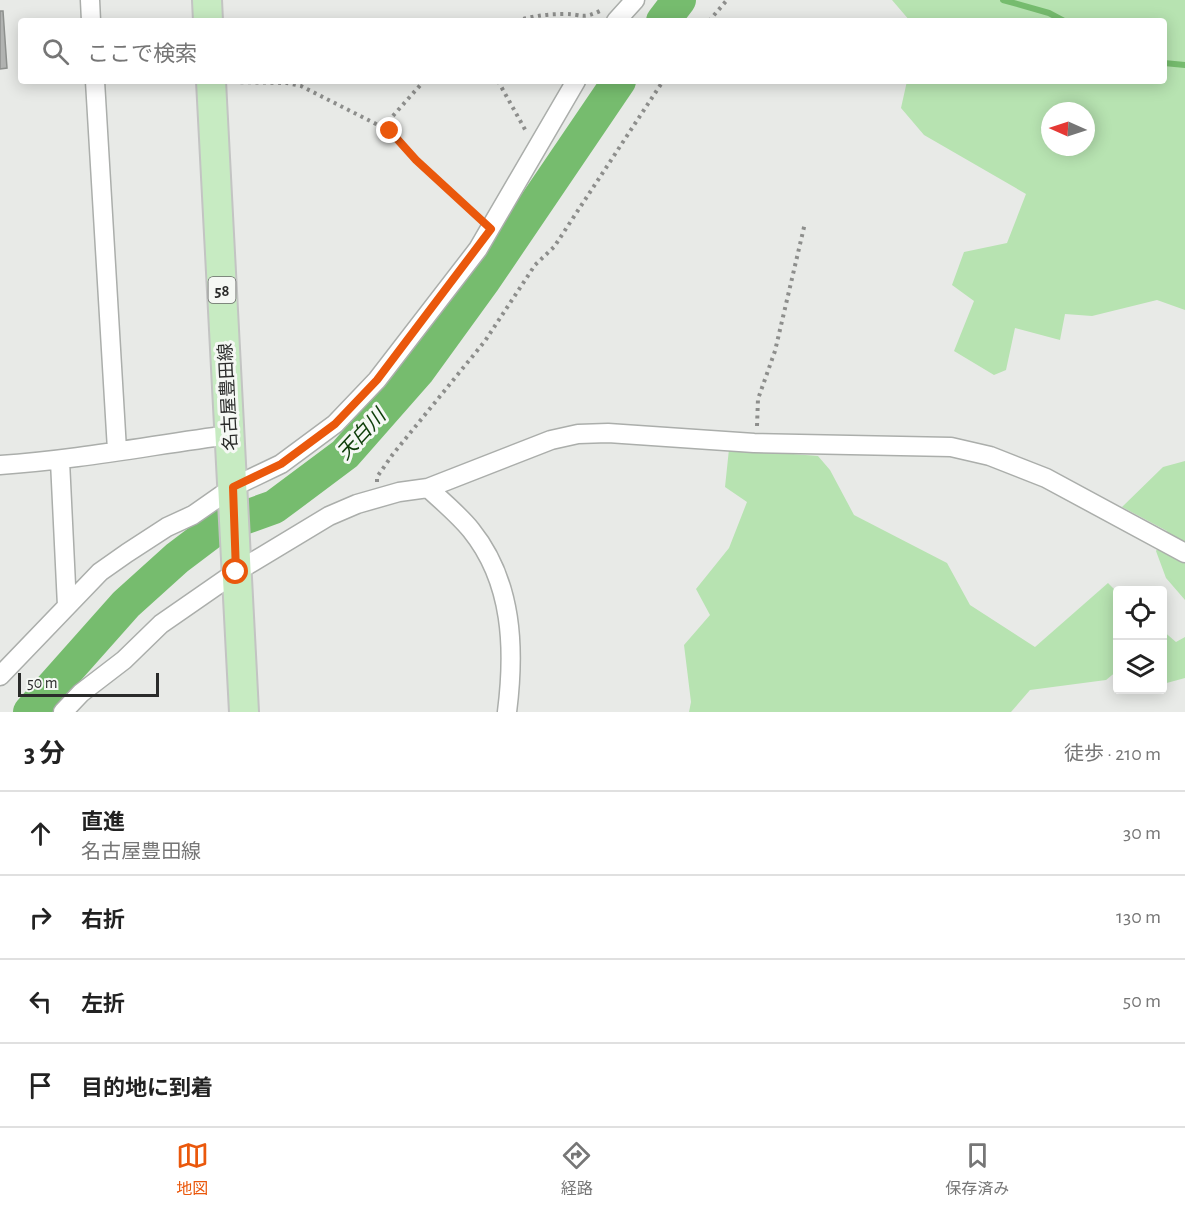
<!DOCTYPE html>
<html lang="ja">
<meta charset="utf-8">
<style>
body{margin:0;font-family:"Alegreya Sans","Noto Sans JP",sans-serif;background:#f6f6f6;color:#222}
.controls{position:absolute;right:18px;bottom:18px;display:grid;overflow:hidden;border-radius:6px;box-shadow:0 3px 15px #0003}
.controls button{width:54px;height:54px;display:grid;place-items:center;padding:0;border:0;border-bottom:2px solid #e0e0e0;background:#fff;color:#222;font:30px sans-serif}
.compass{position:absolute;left:1041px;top:102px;width:54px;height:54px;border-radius:50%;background:#fff;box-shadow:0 3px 15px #0003;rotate:273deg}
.scale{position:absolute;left:18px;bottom:15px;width:141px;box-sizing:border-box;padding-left:6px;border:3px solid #2a2b2a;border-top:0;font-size:16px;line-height:21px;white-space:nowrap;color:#2a2b2a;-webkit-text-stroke:4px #f5f8f4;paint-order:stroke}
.stop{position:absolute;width:18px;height:18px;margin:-14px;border:4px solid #ea580c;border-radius:50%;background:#fff}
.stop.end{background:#ea580c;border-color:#fff;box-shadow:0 2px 6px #0008}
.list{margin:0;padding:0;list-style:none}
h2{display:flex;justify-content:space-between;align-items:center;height:78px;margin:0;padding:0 24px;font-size:26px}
h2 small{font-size:20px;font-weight:400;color:#767676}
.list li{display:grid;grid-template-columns:39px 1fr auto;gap:18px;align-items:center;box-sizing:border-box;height:84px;padding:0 24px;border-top:2px solid #e0e0e0}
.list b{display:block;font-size:22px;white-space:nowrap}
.list p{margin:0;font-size:20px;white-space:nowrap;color:#767676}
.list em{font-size:20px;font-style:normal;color:#767676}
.icon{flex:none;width:33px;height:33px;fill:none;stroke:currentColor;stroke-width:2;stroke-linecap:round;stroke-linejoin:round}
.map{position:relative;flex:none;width:1185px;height:712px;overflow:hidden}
.search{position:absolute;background:#fff;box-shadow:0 3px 15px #0003;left:18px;right:18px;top:18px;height:66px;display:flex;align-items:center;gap:15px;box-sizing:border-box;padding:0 21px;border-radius:6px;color:#767676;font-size:22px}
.sheet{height:414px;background:#fff}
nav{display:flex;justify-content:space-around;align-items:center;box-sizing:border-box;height:84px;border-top:2px solid #e0e0e0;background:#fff;font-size:16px;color:#767676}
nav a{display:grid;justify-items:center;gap:3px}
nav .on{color:#ea580c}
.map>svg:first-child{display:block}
.green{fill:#b7e3b1;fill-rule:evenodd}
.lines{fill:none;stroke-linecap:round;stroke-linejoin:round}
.stream{stroke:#76bc6e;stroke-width:6}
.river{stroke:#76bc6e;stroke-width:34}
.building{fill:#b1b3b1;stroke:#8e918e;stroke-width:1.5}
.minor-casing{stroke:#abaeab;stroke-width:21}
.primary-casing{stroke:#c3c4c3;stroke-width:32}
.path{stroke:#8d8e8c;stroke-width:4;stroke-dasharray:3 4.5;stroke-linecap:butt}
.minor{stroke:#fff;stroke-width:18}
.primary{stroke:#c7ebc2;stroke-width:28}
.route{stroke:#ea580c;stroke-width:8}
.labels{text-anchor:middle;stroke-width:6;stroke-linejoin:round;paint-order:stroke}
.shield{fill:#f5f8f4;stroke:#676867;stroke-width:1.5}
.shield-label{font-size:16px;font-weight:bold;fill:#2a2b2a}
.street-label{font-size:18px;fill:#2a2b2a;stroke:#f5f8f4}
.water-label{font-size:20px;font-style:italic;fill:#0d3d08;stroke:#f5f8f4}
</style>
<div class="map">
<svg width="1185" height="712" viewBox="0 0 1185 712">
<rect width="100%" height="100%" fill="#e8eae7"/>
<!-- green -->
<path class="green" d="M892,0H1185V310L1157,300L1092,316L1065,314L1060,340L1015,328L1006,370L994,375L954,351L974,301L952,285L964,252L1007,243L1026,194L924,135L901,108L907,81H1164V21H910ZM1050,111H1086V147H1050Z
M729,449L818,456L830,470L854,515L947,563L970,605L1035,647L1108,583L1117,592V671L1106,680L1030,690L1011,712H689L691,702L684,645L710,615L696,589L729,548L747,502L725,487Z
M1185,461V600L1166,578L1156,551L1167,531L1122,507L1163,467Z
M1162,630L1176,642L1185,637V678L1163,684Z"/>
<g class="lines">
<!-- stream -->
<path class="stream" d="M1003,0L1049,13L1064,21
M1164,63L1185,65"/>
<!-- river -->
<path class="river" d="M663,21L679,0
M30,712L126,604L177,558L218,527L274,507L345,454L418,371L484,280L619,81"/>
</g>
<!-- building -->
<path class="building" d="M0,11H3L7,68L0,69Z"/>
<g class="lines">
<defs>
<path id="minor" d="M90,0L91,21
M616,21L635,0
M95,81L117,450
M60,461L67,606
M0,465C77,460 153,445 229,435
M428,488C442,501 459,515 471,530C513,582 515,649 507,712
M0,676L100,572L127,553L167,527L193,515L233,487L281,464L335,424L377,380L478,249L576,81
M63,712L81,693L124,660L161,624L236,572L329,516L357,504L399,492L428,488L551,440L578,434L608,433L754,443L951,447L990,456L1046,478L1185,553"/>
<path id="primary" d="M207,0L208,21
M211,81L244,712"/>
</defs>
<!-- minor casing -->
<use href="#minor" class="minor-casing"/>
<!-- primary casing -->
<use href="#primary" class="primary-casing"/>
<!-- path -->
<path class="path" d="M516,21C532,16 547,14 564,14C584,14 581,20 602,10
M709,21L727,0
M498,81L527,133
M233,82L287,83L301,86L390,131L416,160L478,218
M386,129L391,118L424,81
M757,426L758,399L775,351L805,223
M377,482V477L393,454L485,341L535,265L554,247L663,81"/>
<!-- minor -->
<use href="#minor" class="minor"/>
<!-- primary -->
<use href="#primary" class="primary"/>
</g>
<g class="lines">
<!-- route -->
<path class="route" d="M236,572L233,487L281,464L335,424L377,380L491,229L416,160L390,131"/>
</g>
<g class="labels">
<!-- shield labels -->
<rect class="shield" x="208.5" y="277" width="27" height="26" rx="4.5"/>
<g class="shield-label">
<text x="222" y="296">58</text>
</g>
<!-- street labels -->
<g class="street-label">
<text transform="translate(228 397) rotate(-93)" y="6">名古屋豊田線</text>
</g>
<!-- water labels -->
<g class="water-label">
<text transform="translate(361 434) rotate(-47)" y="7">天白川</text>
</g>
</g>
</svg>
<div class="controls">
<button><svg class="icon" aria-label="locate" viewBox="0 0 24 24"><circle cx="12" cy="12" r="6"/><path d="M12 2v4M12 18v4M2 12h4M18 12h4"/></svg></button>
<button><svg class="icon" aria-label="layers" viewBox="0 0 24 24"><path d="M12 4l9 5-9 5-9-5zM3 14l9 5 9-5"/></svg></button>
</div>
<svg class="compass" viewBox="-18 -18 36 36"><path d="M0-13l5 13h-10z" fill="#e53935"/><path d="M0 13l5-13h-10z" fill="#767676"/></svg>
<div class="scale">50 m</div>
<div class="stop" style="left:236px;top:572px"></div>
<div class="stop end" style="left:390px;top:131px"></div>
<div class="search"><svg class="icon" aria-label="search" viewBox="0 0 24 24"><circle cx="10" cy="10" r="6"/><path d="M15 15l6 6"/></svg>ここで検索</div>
</div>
<section class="sheet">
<h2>3 分<small>徒歩 · 210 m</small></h2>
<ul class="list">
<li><svg class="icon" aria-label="ahead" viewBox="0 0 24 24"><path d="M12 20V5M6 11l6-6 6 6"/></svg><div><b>直進</b><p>名古屋豊田線</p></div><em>30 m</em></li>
<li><svg class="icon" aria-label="right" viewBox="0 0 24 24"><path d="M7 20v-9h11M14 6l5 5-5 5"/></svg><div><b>右折</b></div><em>130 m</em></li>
<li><svg class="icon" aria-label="left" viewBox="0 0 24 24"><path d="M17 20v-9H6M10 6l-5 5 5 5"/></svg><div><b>左折</b></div><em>50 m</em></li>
<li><svg class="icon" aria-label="arrive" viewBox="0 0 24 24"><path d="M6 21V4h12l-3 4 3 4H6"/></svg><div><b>目的地に到着</b></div></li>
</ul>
</section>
<nav>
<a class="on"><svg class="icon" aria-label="map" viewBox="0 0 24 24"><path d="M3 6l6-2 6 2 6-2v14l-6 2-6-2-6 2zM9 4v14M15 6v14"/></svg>地図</a>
<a><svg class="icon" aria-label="directions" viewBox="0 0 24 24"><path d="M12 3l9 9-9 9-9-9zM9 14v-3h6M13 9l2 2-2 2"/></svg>経路</a>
<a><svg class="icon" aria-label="saved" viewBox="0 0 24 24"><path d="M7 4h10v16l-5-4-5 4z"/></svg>保存済み</a>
</nav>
